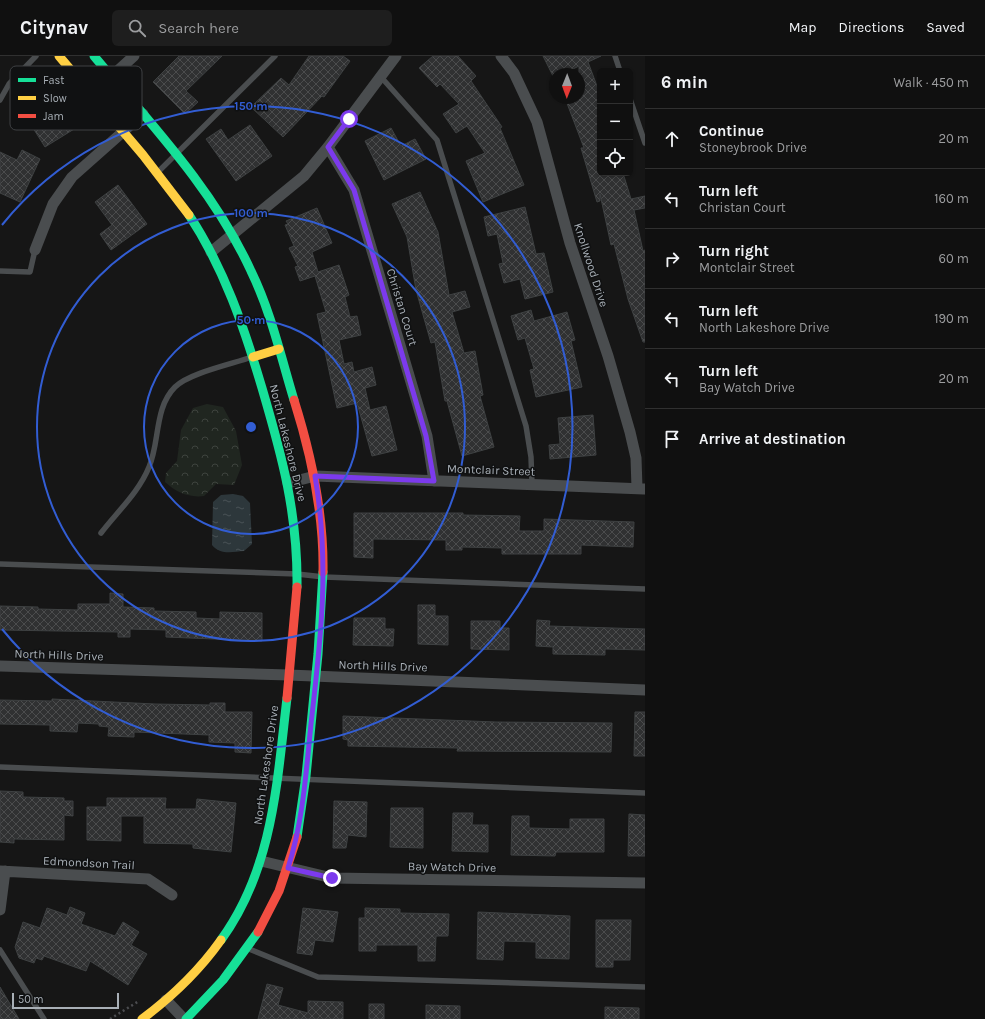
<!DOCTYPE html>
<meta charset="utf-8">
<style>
body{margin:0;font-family:Karla,sans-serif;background:#1e1e1e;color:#f1f3f6}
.controls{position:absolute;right:12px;top:12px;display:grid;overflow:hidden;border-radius:6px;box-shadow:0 1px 3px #0004}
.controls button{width:36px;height:36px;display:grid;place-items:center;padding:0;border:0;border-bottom:1px solid #303030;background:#101010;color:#f1f3f6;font:20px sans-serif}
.compass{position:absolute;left:549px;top:12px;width:36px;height:36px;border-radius:50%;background:#101010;box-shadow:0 1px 3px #0004;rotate:181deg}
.scale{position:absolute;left:12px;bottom:10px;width:107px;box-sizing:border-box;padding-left:4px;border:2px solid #a8afb6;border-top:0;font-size:11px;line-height:14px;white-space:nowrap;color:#a8afb6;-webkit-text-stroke:3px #101112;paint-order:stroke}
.stop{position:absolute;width:12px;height:12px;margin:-9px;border:3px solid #7c3aed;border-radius:50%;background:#fff}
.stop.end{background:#7c3aed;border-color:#fff;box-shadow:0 1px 4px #0008}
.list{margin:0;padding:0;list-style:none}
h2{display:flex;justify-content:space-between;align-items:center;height:52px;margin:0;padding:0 16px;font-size:17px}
h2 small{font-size:13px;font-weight:400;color:#9c9d9f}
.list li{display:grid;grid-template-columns:26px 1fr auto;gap:12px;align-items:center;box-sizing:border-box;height:60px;padding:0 16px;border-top:1px solid #303030}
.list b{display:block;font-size:15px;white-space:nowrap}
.list p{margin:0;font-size:13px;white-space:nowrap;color:#9c9d9f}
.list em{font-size:13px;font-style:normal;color:#9c9d9f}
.icon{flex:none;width:22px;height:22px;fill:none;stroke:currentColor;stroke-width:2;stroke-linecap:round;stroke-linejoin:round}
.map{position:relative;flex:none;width:645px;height:963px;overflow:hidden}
header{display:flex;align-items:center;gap:24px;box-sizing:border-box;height:56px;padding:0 20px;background:#101010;border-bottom:1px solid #303030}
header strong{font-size:19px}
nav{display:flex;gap:22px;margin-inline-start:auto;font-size:14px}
.search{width:280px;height:36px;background:#1e1e1e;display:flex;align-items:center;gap:10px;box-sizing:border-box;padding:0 14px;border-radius:6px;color:#9c9d9f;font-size:15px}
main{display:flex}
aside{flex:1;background:#101010}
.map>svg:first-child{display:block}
.forest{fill:url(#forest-crowns)}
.water{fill:url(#water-ripples)}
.building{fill:url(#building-cross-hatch);stroke:#3e4142}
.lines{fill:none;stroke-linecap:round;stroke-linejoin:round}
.path{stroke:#4c4d50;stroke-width:2.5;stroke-dasharray:2 3;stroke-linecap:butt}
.lane{stroke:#4a4d4f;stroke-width:5.5}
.street{stroke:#4a4d4f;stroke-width:11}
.fast{stroke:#16e098;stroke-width:9}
.slow{stroke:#ffcf43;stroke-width:9}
.jam{stroke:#f24e42;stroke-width:9}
.route{stroke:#7c3aed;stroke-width:5}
.ring{fill:none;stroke:#325dd3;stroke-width:2}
.labels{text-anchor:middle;stroke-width:3;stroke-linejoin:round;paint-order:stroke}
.street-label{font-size:12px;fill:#a8afb6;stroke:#101112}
.key{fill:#101112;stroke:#3e4043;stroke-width:1}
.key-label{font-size:11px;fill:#a8afb6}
.centre{fill:#325dd3;stroke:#101112;stroke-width:2}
.ring-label{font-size:12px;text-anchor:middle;font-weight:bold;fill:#325dd3;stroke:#101112;stroke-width:3;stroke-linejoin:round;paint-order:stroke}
</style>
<header>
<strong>Citynav</strong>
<div class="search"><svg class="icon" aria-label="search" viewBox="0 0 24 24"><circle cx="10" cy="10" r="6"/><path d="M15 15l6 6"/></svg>Search here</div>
<nav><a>Map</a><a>Directions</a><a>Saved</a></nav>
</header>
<main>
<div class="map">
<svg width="645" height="963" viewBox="0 0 645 963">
<defs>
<pattern id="forest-crowns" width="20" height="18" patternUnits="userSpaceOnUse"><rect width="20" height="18" fill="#202620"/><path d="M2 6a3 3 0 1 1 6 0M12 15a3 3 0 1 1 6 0" fill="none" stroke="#3e433e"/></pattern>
<pattern id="water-ripples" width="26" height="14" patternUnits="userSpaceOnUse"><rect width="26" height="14" fill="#2d373b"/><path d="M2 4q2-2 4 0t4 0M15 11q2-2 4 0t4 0" fill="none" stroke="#495155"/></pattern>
<pattern id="building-cross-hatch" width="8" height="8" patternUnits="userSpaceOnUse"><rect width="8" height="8" fill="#303132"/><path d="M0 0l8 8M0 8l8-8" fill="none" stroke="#4b4c4d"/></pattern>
</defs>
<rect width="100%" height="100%" fill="#161616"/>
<!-- forest -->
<path class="forest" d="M207,348L223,351L236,375L242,409L234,429L216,428L204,440C189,442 176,436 165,426L166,417L177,405L181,374L193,352Z"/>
<!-- water -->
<path class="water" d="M233,438L243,440L250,447L252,488L244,495C232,496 220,499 212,489L213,446L221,439Z"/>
<!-- building -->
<path class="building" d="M179,0H222L186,35L198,46L185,58L153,26Z
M309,0H343L350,5L324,41L322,40L283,81L251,51L281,22L289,29Z
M433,0H458L476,20L471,25L502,71L500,72L524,129L483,146L466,105L485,97L467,70L456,77L443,58L459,48L440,28L437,31L419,12Z
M543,0H601L588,6L600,38V117H623L631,143L645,140V152L634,154L643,195L645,194V286H643L628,243L614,188L611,189L600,138V145L597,146L581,92H584L565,42H579V10L563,18H555L554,22Z
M39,41L49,58L65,48L79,70L45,91L21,53Z
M250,69L272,100L236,125L206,83L221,73L228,84Z
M391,72L401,90L415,83L426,103L384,124L365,85Z
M22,94L40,103L20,146L0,137V96L17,104Z
M118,129L147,168L111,194L100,178L112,169L95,146Z
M420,136L438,176L449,239L465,235L470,251L452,256L464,297L475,295L483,339L480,340L494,391L462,400L447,345H445L435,286L431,287L416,234L407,181L392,148Z
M525,151L536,198L544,197L553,236L525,243L520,223L504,227L499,208L503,207L497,178L488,180L484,161Z
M317,152L332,187L312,196L318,216L339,209L349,239L345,241L350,261L357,260L361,279L339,284L344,308L352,306L354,316L372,311L376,329L365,332L370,354L386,350L397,394L372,400L357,347L337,352L317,258L326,256L315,220L300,225L295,211L298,210L289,192L294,190L285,169L288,168L286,165Z
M531,254L534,265L567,256L575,284L571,285L582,331L536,341L530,314L534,313L525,282L518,284L511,260Z
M593,359L596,399L550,403L549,389L560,388L558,362Z
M354,457H463V459L520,460L519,475H544V463L634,466L633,491L581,489V498H502V492L462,491V494H446V484L373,483V502L354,501Z
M110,537L123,538V551L154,552V555L196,556V562L220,563V556L262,557V585L166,581V574L130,573V581H118V576L0,574V550L38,551V553L78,554V548H110Z
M418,549H435V560H448V589L418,588Z
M354,562H385V573H394L393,590L353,589Z
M537,564L550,565L549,570L645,573V594L605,593V599L553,598V591L536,590Z
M471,565H500V572H509V594L471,593Z
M52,643L155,648L210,649V647H225V656H252L251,697L235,696V687L209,686V679L134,676V681L108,680L109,671L99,670V668L78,667L77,676L50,675V669L0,668V644L52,645Z
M635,656H645V700H634Z
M343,660L496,666L612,667L611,696L457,695L458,692L348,690V684L343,683Z
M0,735L23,736V741L64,742V745H73V760L64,759V784L14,783V787L0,786Z
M107,742H166L165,753H196L197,743L236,747L231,796L193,792V788L144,787V760H121V785L87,784V751H107Z
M334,745L367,746L366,781L348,779L346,792H333Z
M391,752H423V792L390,791Z
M453,757H473L472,769H488V796L452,795Z
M629,758L645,759V800H628Z
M512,760H529V772L570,773V763H604V796H556L555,800L511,799Z
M70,851L85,857L81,868L115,880L123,866L139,876L131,889L147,898L128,929L90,905L86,915L44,900L42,904L36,902L34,907L19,902L15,891L23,866L40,872L47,852L67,859Z
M303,852L338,856L333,886L315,884L312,899L297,897Z
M365,852L400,853V857L449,858L448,880H436L435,905H418V889H376V895H359V862H365Z
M478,856L570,860L569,903L536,902V886L504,885L503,904L477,903Z
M596,864H631L630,904H613V911H596Z
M267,928L283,932L278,949L308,957V945L343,946V963H258Z
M0,931L19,963H0Z
M369,948H384V963H369Z
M426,949L460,950V963H426Z
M605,951L639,952V963H605Z"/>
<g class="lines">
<!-- path -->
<path class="path" d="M110,963L139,945"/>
<!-- lane -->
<path class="lane" d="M615,0L620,15
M381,21L437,84L526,370L531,401L532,428
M630,43L645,87
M0,44L9,28L36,0
M159,115L275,0
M0,215L30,216L35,194
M101,477C117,456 139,436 149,411C160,386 154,352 175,331C189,317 232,308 252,301
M0,508L297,518L324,521L645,533
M0,711L645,737
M249,893L318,921L645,931
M0,894L44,963"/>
<!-- street -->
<path class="street" d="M501,0L514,17L537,66L570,187L608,300L630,376L636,402L637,432
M91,39L134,0
M328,91L354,134L427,380L434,425
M35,194L53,148L72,121L143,58
M211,196L304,120L328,91L396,0
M288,427L315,420L644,433
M0,610L289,619L645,634
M261,805L332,822L645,827
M0,815L148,823L172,839
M0,854L5,815
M166,944L184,963"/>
<!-- fast -->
<path class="fast" d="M94,0C151,68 214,134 251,215C271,256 281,301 294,344
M189,159C224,212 244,271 262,332C282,400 298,458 297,531
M297,781L306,720L318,598L323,516
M221,884C273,813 277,726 287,642
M186,963L223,924L258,876"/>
<!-- slow -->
<path class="slow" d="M59,0L143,99L189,159
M253,301L279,293
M142,963C173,940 199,915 221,884"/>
<!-- jam -->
<path class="jam" d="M294,344C312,401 324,457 323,516
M287,642L297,531
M258,876L279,835L297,781"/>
</g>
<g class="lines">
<!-- route -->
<path class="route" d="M332,822L288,812C303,766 306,717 311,668C321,581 330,508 315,420L434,425L426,380L354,134L328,91L349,63"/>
</g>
<!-- distance rings -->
<g class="ring">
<circle cx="251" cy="371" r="107"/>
<circle cx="251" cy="371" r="214"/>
<path d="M2 169A321 321 0 1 1 2 573"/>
</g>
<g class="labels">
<!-- street labels -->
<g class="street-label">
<text transform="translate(591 209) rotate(72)" y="4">Knollwood Drive</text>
<text transform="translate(402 251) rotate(73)" y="4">Christan Court</text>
<text transform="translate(288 387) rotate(76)" y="4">North Lakeshore Drive</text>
<text transform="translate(491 414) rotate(2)" y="4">Montclair Street</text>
<text transform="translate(59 599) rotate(2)" y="4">North Hills Drive</text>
<text transform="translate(383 610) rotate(2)" y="4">North Hills Drive</text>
<text transform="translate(266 709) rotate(-82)" y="4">North Lakeshore Drive</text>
<text transform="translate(89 807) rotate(3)" y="4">Edmondson Trail</text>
<text transform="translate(452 811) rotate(1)" y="4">Bay Watch Drive</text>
</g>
</g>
<!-- legend -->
<rect x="10" y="10" width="132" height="64" rx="6" class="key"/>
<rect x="18" y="22" width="18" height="4" fill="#16e098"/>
<rect x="18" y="40" width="18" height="4" fill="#ffcf43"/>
<rect x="18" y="58" width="18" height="4" fill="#f24e42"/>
<g class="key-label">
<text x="43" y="28">Fast</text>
<text x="43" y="46">Slow</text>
<text x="43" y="64">Jam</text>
</g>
<circle cx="251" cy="371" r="6" class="centre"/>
<g class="ring-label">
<text x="251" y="54">150 m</text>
<text x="251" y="161">100 m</text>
<text x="251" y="268">50 m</text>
</g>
</svg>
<div class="controls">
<button>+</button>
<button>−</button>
<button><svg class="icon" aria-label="locate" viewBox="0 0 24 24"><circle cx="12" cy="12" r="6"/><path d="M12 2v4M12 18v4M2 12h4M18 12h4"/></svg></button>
</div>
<svg class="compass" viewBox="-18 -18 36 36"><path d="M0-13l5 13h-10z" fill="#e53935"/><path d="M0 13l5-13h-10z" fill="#9c9d9f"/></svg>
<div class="scale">50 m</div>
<div class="stop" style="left:349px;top:63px"></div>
<div class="stop end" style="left:332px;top:822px"></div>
</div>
<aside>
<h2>6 min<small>Walk · 450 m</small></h2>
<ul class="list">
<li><svg class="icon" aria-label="ahead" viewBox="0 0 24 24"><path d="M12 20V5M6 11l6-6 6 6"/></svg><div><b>Continue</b><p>Stoneybrook Drive</p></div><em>20 m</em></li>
<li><svg class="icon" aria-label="left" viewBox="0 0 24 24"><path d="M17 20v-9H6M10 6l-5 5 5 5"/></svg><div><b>Turn left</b><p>Christan Court</p></div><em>160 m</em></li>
<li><svg class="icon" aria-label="right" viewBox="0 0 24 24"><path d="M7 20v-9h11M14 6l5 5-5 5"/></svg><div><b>Turn right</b><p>Montclair Street</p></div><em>60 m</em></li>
<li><svg class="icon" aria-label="left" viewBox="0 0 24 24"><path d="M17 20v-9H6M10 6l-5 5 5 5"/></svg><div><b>Turn left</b><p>North Lakeshore Drive</p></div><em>190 m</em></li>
<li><svg class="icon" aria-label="left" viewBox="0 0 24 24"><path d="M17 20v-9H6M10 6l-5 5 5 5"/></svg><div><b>Turn left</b><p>Bay Watch Drive</p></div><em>20 m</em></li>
<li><svg class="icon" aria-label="arrive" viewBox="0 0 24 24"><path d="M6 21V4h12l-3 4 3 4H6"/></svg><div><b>Arrive at destination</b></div></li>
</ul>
</aside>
</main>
